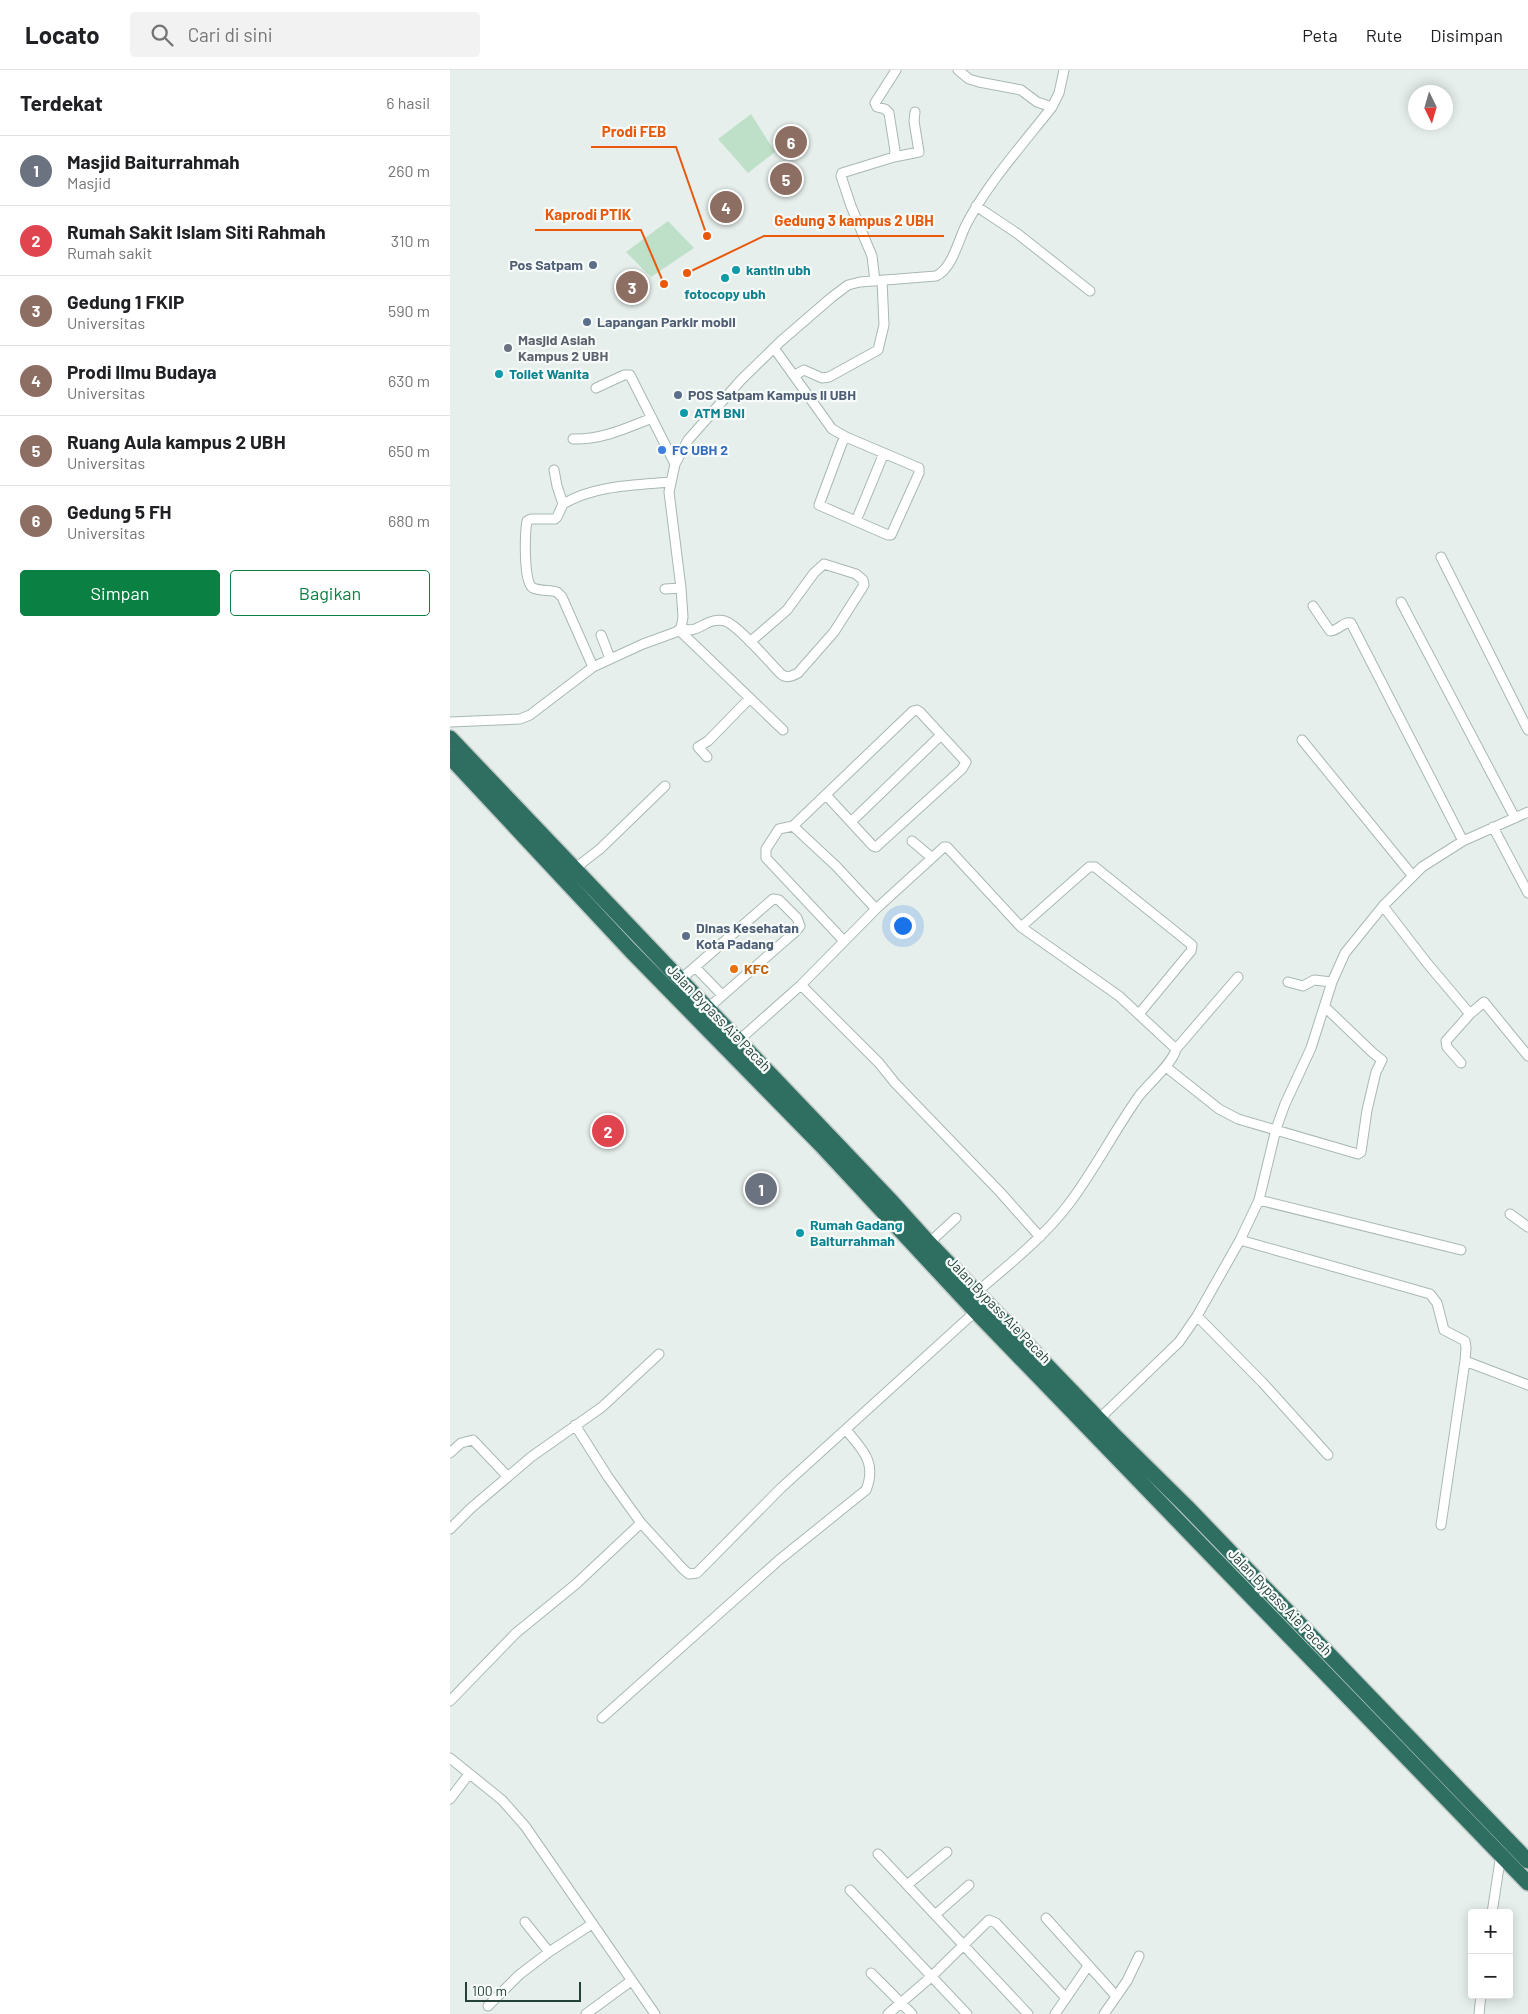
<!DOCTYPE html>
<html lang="id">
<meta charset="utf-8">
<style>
body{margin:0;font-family:Barlow,sans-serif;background:#f2f2f2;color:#202124}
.controls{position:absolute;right:15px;bottom:15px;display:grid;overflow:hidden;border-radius:5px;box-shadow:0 2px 12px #0003}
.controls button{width:45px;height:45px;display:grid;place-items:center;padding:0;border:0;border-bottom:1px solid #e0e0e0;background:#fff;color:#202124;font:25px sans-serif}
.compass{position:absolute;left:958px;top:15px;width:45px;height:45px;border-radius:50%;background:#fff;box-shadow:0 2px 12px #0003;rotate:175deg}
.scale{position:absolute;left:15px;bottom:12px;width:116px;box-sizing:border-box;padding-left:5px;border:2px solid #24423a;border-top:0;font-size:14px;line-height:18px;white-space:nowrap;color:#24423a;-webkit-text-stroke:4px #f7fbf9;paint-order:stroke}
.you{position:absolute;left:452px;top:855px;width:18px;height:18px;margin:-12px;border:4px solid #fff;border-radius:50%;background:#1a73e8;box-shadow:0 0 0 8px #1a73e833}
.badge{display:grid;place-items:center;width:32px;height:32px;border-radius:50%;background:#0b8043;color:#fff;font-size:16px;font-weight:700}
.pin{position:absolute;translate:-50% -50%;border:2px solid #fff;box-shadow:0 1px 5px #0006}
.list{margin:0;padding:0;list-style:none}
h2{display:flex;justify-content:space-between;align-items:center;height:65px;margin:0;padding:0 20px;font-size:21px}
h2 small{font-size:16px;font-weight:400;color:#757577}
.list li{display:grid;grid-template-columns:32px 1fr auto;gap:15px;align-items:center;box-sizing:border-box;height:70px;padding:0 20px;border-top:1px solid #e0e0e0}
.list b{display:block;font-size:19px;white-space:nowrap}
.list p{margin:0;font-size:16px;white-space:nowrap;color:#757577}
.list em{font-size:16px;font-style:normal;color:#757577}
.actions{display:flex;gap:10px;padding:15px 20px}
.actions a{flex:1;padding:11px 0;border:1px solid #0b8043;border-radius:5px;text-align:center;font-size:18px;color:#0b8043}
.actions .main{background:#0b8043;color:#fff}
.icon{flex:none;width:28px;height:28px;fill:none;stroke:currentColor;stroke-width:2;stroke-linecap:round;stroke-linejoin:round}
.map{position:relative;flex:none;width:1078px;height:1944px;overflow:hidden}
header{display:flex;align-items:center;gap:30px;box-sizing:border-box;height:70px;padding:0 25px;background:#fff;border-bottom:1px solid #e0e0e0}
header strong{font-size:24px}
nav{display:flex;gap:28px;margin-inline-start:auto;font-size:18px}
.search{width:350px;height:45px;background:#f2f2f2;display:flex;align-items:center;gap:12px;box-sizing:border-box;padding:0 18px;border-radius:5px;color:#757577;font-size:19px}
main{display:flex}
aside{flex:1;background:#fff}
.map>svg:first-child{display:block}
.green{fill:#bfe0c8}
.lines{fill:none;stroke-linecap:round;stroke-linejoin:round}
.street-casing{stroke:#a8b8b2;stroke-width:11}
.highway-casing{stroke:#c2cac8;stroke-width:18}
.street{stroke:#fff;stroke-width:9}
.highway{stroke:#2f6f62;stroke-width:15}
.service-dot{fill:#5c6f8a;stroke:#f7fbf9;stroke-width:2}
.culture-dot{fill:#0f9aa8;stroke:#f7fbf9;stroke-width:2}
.worship-dot{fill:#6b7280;stroke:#f7fbf9;stroke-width:2}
.shop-dot{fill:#3f7fe0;stroke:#f7fbf9;stroke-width:2}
.food-dot{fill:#e8710a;stroke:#f7fbf9;stroke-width:2}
.labels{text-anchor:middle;stroke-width:4.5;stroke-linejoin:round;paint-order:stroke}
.service-label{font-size:14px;font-weight:bold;fill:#4e5e75;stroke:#f7fbf9;text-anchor:start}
.culture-label{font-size:14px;font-weight:bold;fill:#0d838f;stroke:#f7fbf9;text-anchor:start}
.worship-label{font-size:14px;font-weight:bold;fill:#5b616d;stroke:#f7fbf9;text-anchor:start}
.shop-label{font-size:14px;font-weight:bold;fill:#366cbe;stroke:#f7fbf9;text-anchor:start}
.food-label{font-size:14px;font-weight:bold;fill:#c56008;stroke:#f7fbf9;text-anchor:start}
.street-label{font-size:14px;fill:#24423a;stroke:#f7fbf9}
.leader{fill:none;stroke:#e8590c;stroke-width:2}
.callout-dot{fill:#e8590c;stroke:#f7fbf9;stroke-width:2}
.callout-label{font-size:15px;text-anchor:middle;font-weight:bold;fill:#e8590c;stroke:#f7fbf9;stroke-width:4.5;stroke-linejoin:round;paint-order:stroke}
</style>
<header>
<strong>Locato</strong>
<div class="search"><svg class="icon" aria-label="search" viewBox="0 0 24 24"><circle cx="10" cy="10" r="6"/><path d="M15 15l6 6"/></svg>Cari di sini</div>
<nav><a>Peta</a><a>Rute</a><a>Disimpan</a></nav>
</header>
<main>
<aside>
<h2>Terdekat<small>6 hasil</small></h2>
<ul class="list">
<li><span class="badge" style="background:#6b7280">1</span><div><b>Masjid Baiturrahmah</b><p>Masjid</p></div><em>260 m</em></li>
<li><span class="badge" style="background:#e0444e">2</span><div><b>Rumah Sakit Islam Siti Rahmah</b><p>Rumah sakit</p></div><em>310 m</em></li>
<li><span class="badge" style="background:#8d6e63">3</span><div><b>Gedung 1 FKIP</b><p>Universitas</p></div><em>590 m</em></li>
<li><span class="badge" style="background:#8d6e63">4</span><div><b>Prodi Ilmu Budaya</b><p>Universitas</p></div><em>630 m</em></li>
<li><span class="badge" style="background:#8d6e63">5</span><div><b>Ruang Aula kampus 2 UBH</b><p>Universitas</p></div><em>650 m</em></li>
<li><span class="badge" style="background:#8d6e63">6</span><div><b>Gedung 5 FH</b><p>Universitas</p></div><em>680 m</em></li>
</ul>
<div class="actions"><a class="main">Simpan</a><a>Bagikan</a></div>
</aside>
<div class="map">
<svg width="1078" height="1944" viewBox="0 0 1078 1944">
<rect width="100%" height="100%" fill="#e6efeb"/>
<!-- green -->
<path class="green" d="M301,44L325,82L298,103L268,69Z
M218,151L244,178L201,207L176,182Z"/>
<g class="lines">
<defs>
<path id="street" d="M508,0L519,9L529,12L571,20L587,32L602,37
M444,87L469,82L464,51L465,42
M526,136L568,164L640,221
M425,211L422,186L401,136L391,106L392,103L444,87L445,81L439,43L435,39L427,37L425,33L446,0
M324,278L382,359L396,367L469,398V403L441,465H438L369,435L392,373L396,367
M345,305L354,300L372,308L379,307L428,280L434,255L432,210
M146,318L174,305H180L225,394
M123,369C151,370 177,358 202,348
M104,400L107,416L113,434
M406,451L434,383
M991,487L1078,660
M215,519L231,518
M951,532L1065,748
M863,536L880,561C888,561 894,551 901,553L1013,771
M231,558C245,564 251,554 263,551C267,550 272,550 275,551C289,556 319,592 331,604C337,609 342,606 348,603L384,562L414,515L413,510L406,504L374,494L364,503L337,540L300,572
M229,560L333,660
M151,565L160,588
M143,597L112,527L107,522C100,520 89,521 83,518C73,513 75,462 77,451L81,449H105L107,447L113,434C145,415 185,415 221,412
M0,652L70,649L80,645L143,597L193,574L226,562L231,558L233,547L231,518L219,422L225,394L238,370L291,310L331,271L382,227L398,215L410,212L486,206C502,199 508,171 516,155C537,114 573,74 602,37L609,23L614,0
M852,670L962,805
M257,687L248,677L258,671L299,629
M376,725L423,776L426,777L512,699L516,692L470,642L467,640L463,641L343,756L386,796L426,839
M401,752L491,665
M343,756L329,759L316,779V788L394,871
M1043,757L1078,823
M462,771L481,787
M124,799L150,779L215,716
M933,836L977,893L1020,944L1034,932L1078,986
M571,857L639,797H645L742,875L741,881L689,944
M245,897L272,925
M230,910L323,829L329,830L347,848L350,856L346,861L257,939
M838,912L853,916L864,910L882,912
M288,971L351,915
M726,979L788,907
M1011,993L997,977L996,971L1020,944
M716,997L769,1039L788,1049L908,1084L911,1082L917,1040L926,1002L932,990L923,983L875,937
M809,1130L1011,1180
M1060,1144L1078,1157
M790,1170L980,1224L987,1233L994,1260L1015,1271L1016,1278L1015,1291L991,1455
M479,1173L506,1148
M527,1222C558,1195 592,1169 618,1135C644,1101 664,1061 689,1026C699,1013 723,993 726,979L669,926L571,857L497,777H494L426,839L351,915L429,993L445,1013L550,1122L590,1167
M747,1246L813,1313L878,1385
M1015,1291L1078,1315
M649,1349L729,1272L747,1246L790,1170L809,1130L826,1059L835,1034L861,978L882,912L895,883L933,836L972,797L1013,771L1078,742
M125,1355L158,1407L191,1453
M0,1383L11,1373L23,1370L58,1407
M0,1459L20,1439L81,1387L152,1337L209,1284
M0,1631L66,1563L126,1514L191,1453L233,1499L239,1504L247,1503L331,1418L526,1241
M152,1648L329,1490L416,1420C427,1393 413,1380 396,1360
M0,1688L52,1730L75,1756L205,1944
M0,1729L19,1704
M428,1784L578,1944
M457,1815L497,1782
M400,1820L517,1944
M1042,1843L1051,1784
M485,1845L519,1815
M596,1848L666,1926
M75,1852L99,1882
M421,1903L462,1944
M38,1936L69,1905L99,1882L142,1854
M136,1944L181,1911
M438,1944L481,1907L539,1850L546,1853L616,1928
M605,1944L638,1896
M654,1944L677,1911L689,1886
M1029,1944L1031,1925"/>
<path id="highway" d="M0,668L442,1132L479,1173L663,1364L737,1437L1078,1791
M0,687L181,881L371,1075L528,1244L1078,1813"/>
</defs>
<!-- street casing -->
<use href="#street" class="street-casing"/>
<!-- highway casing -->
<use href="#highway" class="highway-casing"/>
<!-- street -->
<use href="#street" class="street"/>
<!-- highway -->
<use href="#highway" class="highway"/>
</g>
<!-- markers -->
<g class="service-dot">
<circle cx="143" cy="195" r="5"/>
<circle cx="137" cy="252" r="5"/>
<circle cx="228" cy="325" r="5"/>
<circle cx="236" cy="866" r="5"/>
</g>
<g class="culture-dot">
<circle cx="286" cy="200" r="5"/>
<circle cx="275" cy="208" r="5"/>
<circle cx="49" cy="304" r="5"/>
<circle cx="234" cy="343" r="5"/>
<circle cx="350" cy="1163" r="5"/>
</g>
<circle class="worship-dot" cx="58" cy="278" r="5"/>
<circle class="shop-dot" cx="212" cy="380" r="5"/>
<circle class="food-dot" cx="284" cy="899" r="5"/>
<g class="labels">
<!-- service labels -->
<g class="service-label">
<text x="133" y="200" text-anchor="end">Pos Satpam</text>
<text x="147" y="257">Lapangan Parkir mobil</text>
<text x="238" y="330">POS Satpam Kampus ll UBH</text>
<text x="246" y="863">Dinas Kesehatan<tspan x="246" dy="16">Kota Padang</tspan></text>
</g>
<!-- culture labels -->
<g class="culture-label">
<text x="296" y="205">kantin ubh</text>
<text x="275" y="229" text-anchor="middle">fotocopy ubh</text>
<text x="59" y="309">Toilet Wanita</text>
<text x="244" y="348">ATM BNI</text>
<text x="360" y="1160">Rumah Gadang<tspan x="360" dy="16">Baiturrahmah</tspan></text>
</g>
<!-- worship labels -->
<g class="worship-label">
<text x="68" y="275">Masjid Asiah<tspan x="68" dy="16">Kampus 2 UBH</tspan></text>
</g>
<!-- shop labels -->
<g class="shop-label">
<text x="222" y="385">FC UBH 2</text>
</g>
<!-- food labels -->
<g class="food-label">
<text x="294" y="904">KFC</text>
</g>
<!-- street labels -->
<g class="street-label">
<text transform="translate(269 948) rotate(46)" y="5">Jalan Bypass Aie Pacah</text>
<text transform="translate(549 1240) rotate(46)" y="5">Jalan Bypass Aie Pacah</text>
<text transform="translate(830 1532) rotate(46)" y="5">Jalan Bypass Aie Pacah</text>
</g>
</g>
<!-- callouts -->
<path class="leader" d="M257 166L226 77H141M214 214L191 160H85M237 203L314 166H494"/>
<g class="callout-dot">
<circle cx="257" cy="166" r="5"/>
<circle cx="214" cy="214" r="5"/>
<circle cx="237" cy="203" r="5"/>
</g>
<g class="callout-label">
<text x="184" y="67">Prodi FEB</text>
<text x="138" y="150">Kaprodi PTIK</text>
<text x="404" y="156">Gedung 3 kampus 2 UBH</text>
</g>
</svg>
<div class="controls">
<button>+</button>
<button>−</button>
</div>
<svg class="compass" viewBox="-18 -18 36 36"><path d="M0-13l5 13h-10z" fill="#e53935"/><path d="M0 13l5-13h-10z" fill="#757577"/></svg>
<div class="scale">100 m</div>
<div class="you"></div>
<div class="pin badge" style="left:311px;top:1119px;background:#6b7280">1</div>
<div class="pin badge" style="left:158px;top:1061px;background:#e0444e">2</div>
<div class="pin badge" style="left:182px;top:217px;background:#8d6e63">3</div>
<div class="pin badge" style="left:276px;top:137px;background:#8d6e63">4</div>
<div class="pin badge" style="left:336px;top:109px;background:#8d6e63">5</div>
<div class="pin badge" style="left:341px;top:72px;background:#8d6e63">6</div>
</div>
</main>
